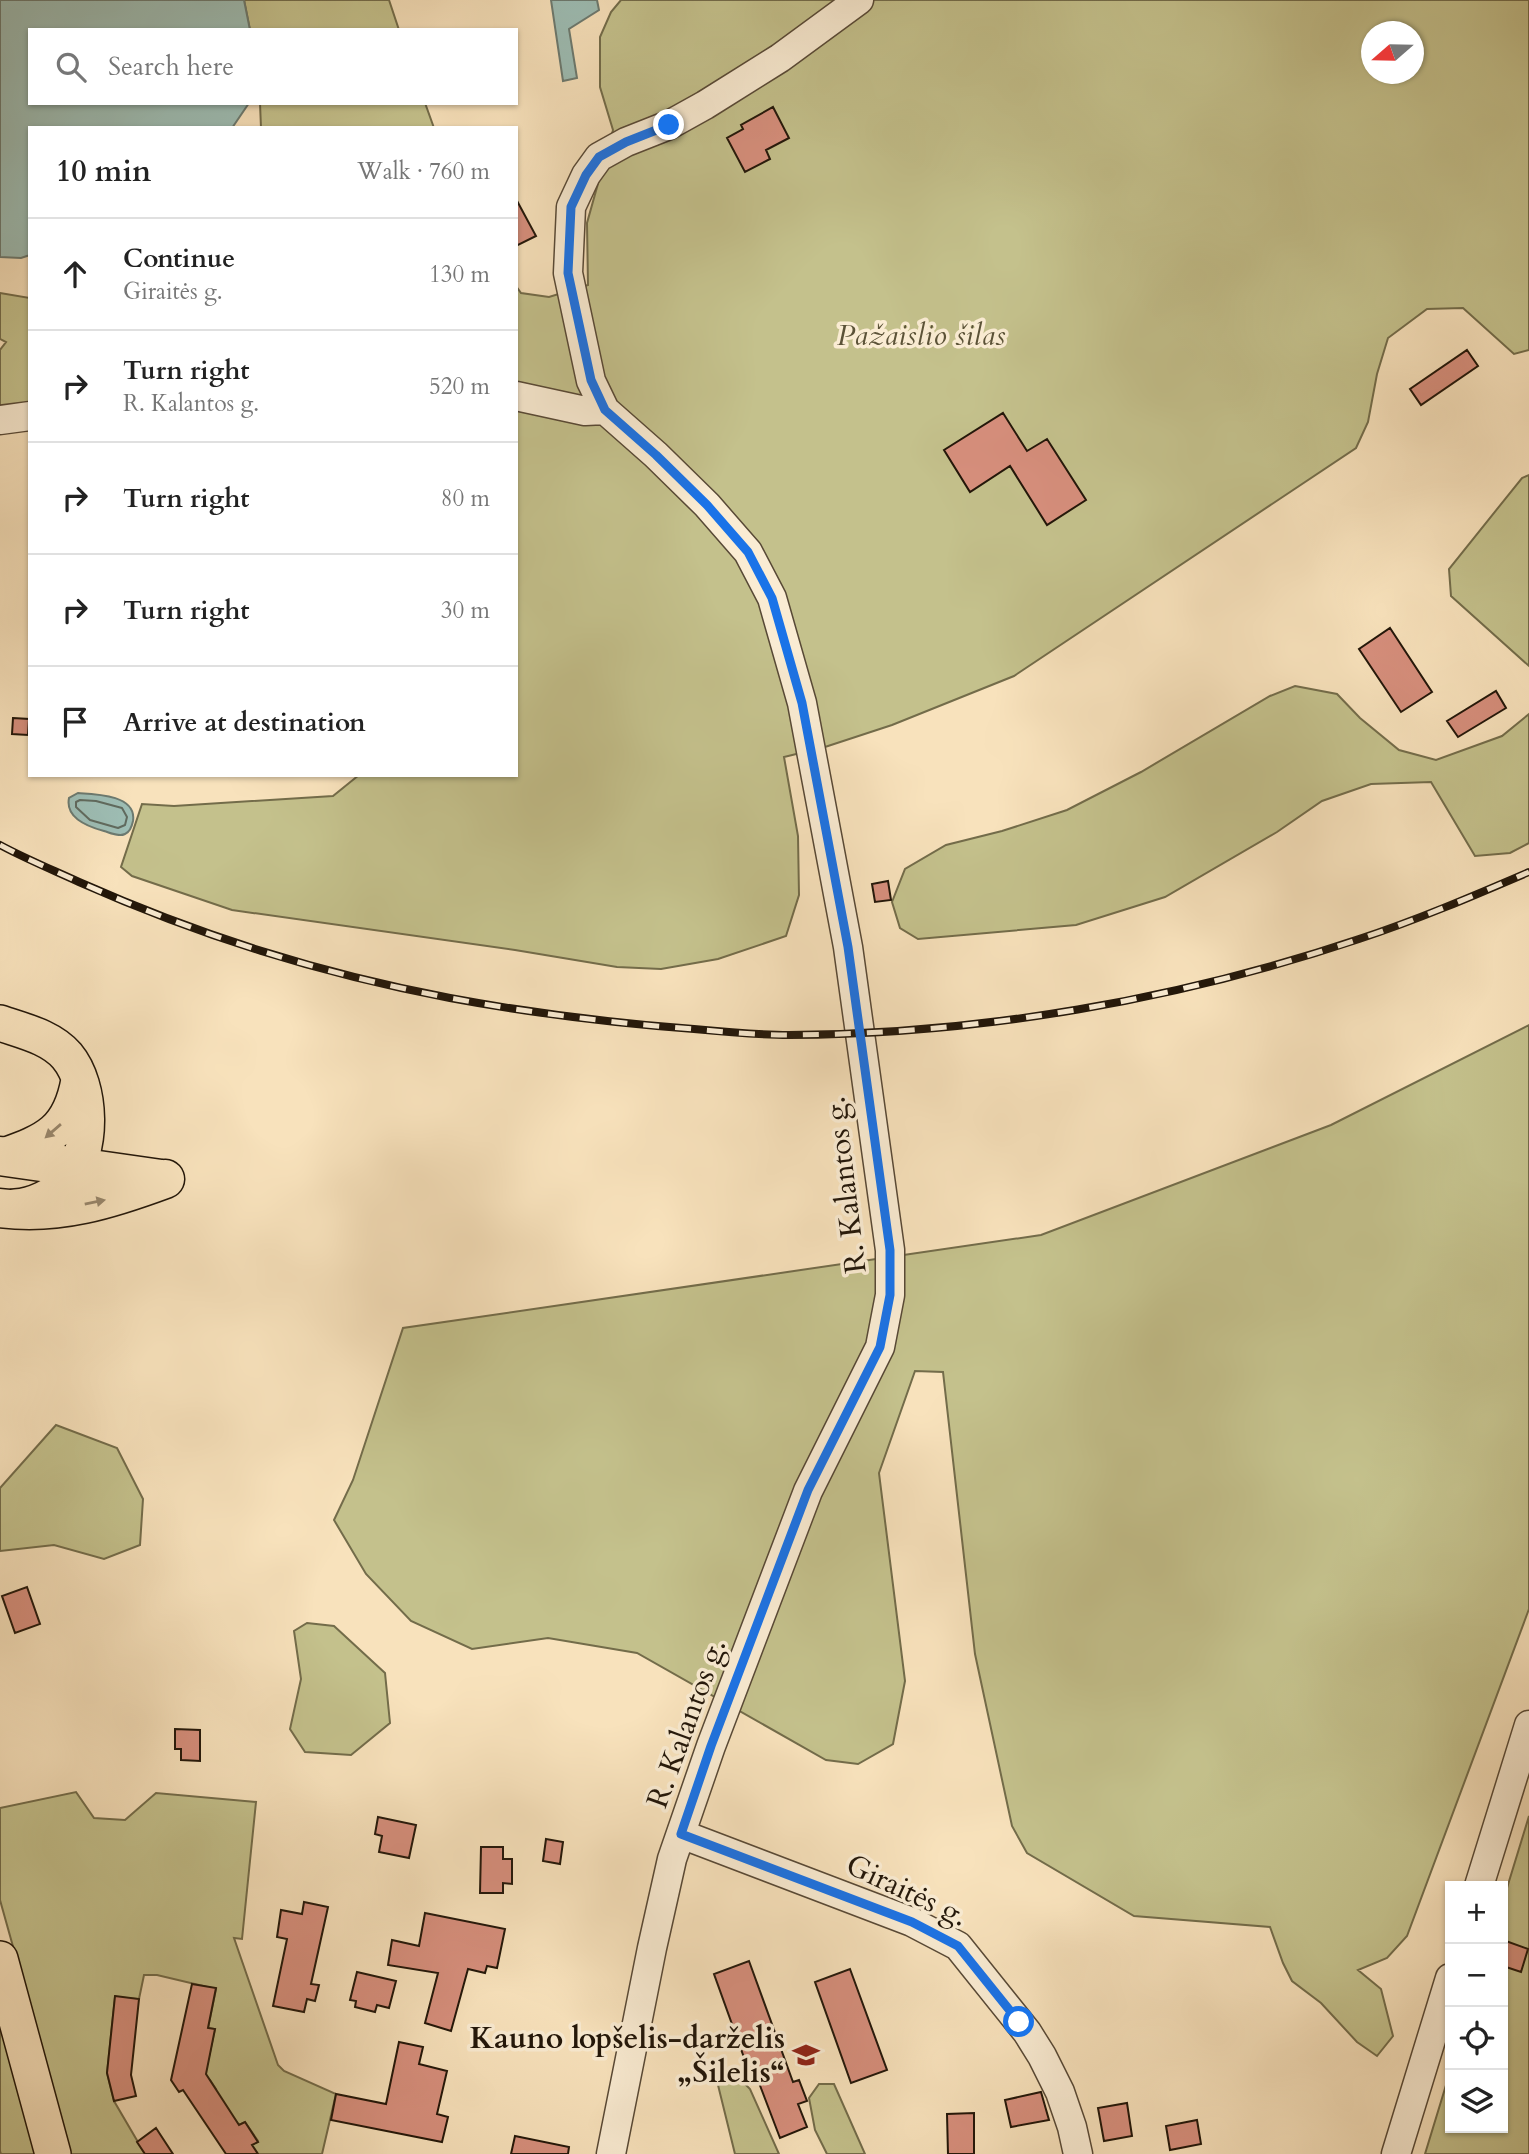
<!DOCTYPE html>
<meta charset="utf-8">
<style>
body{margin:0;font-family:Cardo,serif;background:#f2f2f2;color:#222}
.controls{position:absolute;right:21px;bottom:21px;display:grid;overflow:hidden;border-radius:0px;box-shadow:0 2px 5px #0004}
.controls button{width:63px;height:63px;display:grid;place-items:center;padding:0;border:0;border-bottom:2px solid #e0e0e0;background:#fff;color:#222;font:35px sans-serif}
.compass{position:absolute;left:1361px;top:21px;width:63px;height:63px;border-radius:50%;background:#fff;box-shadow:0 2px 5px #0004;rotate:250deg}
.stop{position:absolute;width:21px;height:21px;margin:-16px;border:5px solid #1a73e8;border-radius:50%;background:#fff}
.stop.end{background:#1a73e8;border-color:#fff;box-shadow:0 2px 7px #0008}
.list{margin:0;padding:0;list-style:none}
h2{display:flex;justify-content:space-between;align-items:center;height:91px;margin:0;padding:0 28px;font-size:30px}
h2 small{font-size:23px;font-weight:400;color:#767676}
.list li{display:grid;grid-template-columns:46px 1fr auto;gap:21px;align-items:center;box-sizing:border-box;height:112px;padding:0 28px;border-top:2px solid #e0e0e0}
.list b{display:block;font-size:26px;white-space:nowrap}
.list p{margin:0;font-size:23px;white-space:nowrap;color:#767676}
.list em{font-size:23px;font-style:normal;color:#767676}
.icon{flex:none;width:38px;height:38px;fill:none;stroke:currentColor;stroke-width:2;stroke-linecap:round;stroke-linejoin:round}
.map{position:relative;flex:none;width:1529px;height:2154px;overflow:hidden}
.search{position:absolute;background:#fff;box-shadow:0 2px 5px #0004;left:28px;top:28px;width:490px;height:77px;display:flex;align-items:center;gap:18px;box-sizing:border-box;padding:0 24px;border-radius:0px;color:#767676;font-size:26px}
.panel{position:absolute;background:#fff;box-shadow:0 2px 5px #0004;left:28px;top:126px;width:490px;height:651px;border-radius:0px}
.map>svg:first-child{display:block}
.green{fill:#c4c18c;stroke:#736c4a;stroke-width:2;fill-rule:evenodd}
.water{fill:#9dbdb4;stroke:#6c7a70;stroke-width:2}
.lines{fill:none;stroke-linecap:round;stroke-linejoin:round}
.shore{stroke:#606a5e;stroke-width:2}
.building{fill:#d78f7d;stroke:#221609;stroke-width:2}
.minor-casing{stroke:#584936;stroke-width:31}
.major-casing{stroke:#221609;stroke-width:38}
.highway-casing{stroke:#221609;stroke-width:41}
.minor{stroke:#faecd3;stroke-width:28}
.major{stroke:#f8e2bc;stroke-width:35}
.highway{stroke:#f8e2bc;stroke-width:38}
.rail-casing{stroke:#221609;stroke-width:8}
.rail{stroke:#faecd3;stroke-width:5;stroke-dasharray:16;stroke-linecap:butt}
.oneway{fill:#98866b}
.route{stroke:#1a73e8;stroke-width:9}
.labels{text-anchor:middle;stroke-width:7;stroke-linejoin:round;paint-order:stroke}
.park-label{font-size:30px;font-style:italic;fill:#5b5237;stroke:#faecd3}
.street-label{font-size:30px;fill:#221609;stroke:#faecd3}
.poi-label{font-size:30px;font-weight:bold;fill:#221609;stroke:#faecd3;text-anchor:end}
</style>
<div class="map">
<svg width="1529" height="2154" viewBox="0 0 1529 2154">
<rect width="100%" height="100%" fill="#f8e2bc"/>
<filter id="stains"><feTurbulence type="fractalNoise" baseFrequency=".00286" numOctaves="4"/><feColorMatrix values="0 0 0 0 .2 0 0 0 0 .09 0 0 0 0 .02 0 0 0 .5 -.17"/></filter>
<radialGradient id="worn" r=".72"><stop offset=".6" stop-color="#630" stop-opacity="0"/><stop offset="1" stop-color="#630" stop-opacity=".3"/></radialGradient>
<!-- green -->
<path class="green" d="M244,0H389L399,30H250Z
M621,0H1529V350L1514,354L1463,308L1427,309L1388,338L1377,374L1368,422L1356,448L1014,676L892,725L825,747L784,757L798,836L799,895L786,936L718,959L661,969L617,967L515,950L232,910L132,876L121,867L142,804L174,806L333,796L359,775H516V286L521,293L549,297L588,285L587,223L613,130L600,87V37L611,12ZM1372,32H1414V74H1372Z
M260,103H425L434,128H261Z
M0,293L30,298V407L0,408V350L6,342L0,339Z
M1529,475V666L1451,596L1449,569L1522,478Z
M1295,686L1337,694L1360,718L1399,750L1436,760L1502,736L1529,714V843L1510,853L1475,856L1431,782L1371,784L1322,801L1277,832L1165,897L1076,925L918,939L900,928L892,902L905,869L946,845L1002,831L1067,810L1141,772L1270,696Z
M1529,1025V1609L1407,1936L1387,1958L1358,1970L1381,1989L1393,2036L1377,2056L1357,2042L1321,2003L1292,1981L1283,1963L1270,1927L1134,1916L1027,1853L1012,1826L975,1654L943,1372L915,1371L879,1473L905,1681L893,1744L858,1764L826,1760L637,1653L548,1638L472,1649L411,1621L366,1574L334,1520L353,1480L403,1328L1041,1235L1331,1125Z
M56,1425L117,1448L143,1499L140,1545L104,1559L54,1545L0,1551V1488Z
M307,1623L334,1626L385,1673L390,1723L351,1755L305,1752L290,1729L301,1679L294,1631Z
M76,1792L94,1818L125,1820L156,1793L256,1802L242,1939L234,1938L278,2065L284,2071L336,2094L322,2154H258L252,2145L258,2141L245,2122L239,2125L213,2092L216,2089L210,2080L200,2074L209,2057L215,2029L208,2028L216,1989L157,1975H144L139,1999L115,1997L107,2073L114,2101L145,2154H71L0,1900V1808Z
M1529,1816V2154H1425L1450,2072V2128H1503V1901Z
M0,2009L39,2154H1L0,2151Z
M717,2081H742L750,2089L779,2154H735Z
M819,2084H834L865,2154H827L815,2130L809,2098Z"/>
<!-- water -->
<path class="water" d="M0,0H244L250,30H30V103H249L232,128H30V255L21,258L0,257Z
M551,0H597L599,10L569,29L577,78L563,81Z
M78,793C96,794 137,795 133,821C132,826 130,832 125,834C119,837 111,833 104,831C89,827 65,818 69,798Z"/>
<g class="lines">
<!-- shore -->
<path class="shore" d="M80,800L96,801L122,808L127,817L125,825L118,828L90,820L76,807V802Z"/>
</g>
<!-- building -->
<path class="building" d="M773,107L789,138L766,150L770,159L745,172L727,138L743,129L741,125Z
M516,199L536,236L516,246Z
M1467,350L1478,366L1421,405L1410,389Z
M1003,413L1027,451L1047,439L1086,500L1047,525L1010,466L970,492L944,450Z
M1390,628L1432,692L1401,712L1359,649Z
M1496,691L1506,708L1458,737L1447,721Z
M13,718L29,719L28,735L12,734Z
M888,881L891,900L875,902L872,884Z
M27,1587L40,1624L15,1633L2,1596Z
M175,1729L200,1730V1761L181,1760V1749H175Z
M378,1817L416,1825L409,1858L379,1852L382,1836L375,1834Z
M546,1839L563,1842L560,1864L543,1861Z
M481,1847H503V1859H512V1884L503,1883V1893H480Z
M304,1902L328,1907L311,1984L319,1985L315,2001L307,1999L304,2012L273,2006L287,1939L277,1937L281,1910L302,1914Z
M425,1913L505,1929L497,1968L487,1966L485,1973L468,1969L451,2031L425,2023L438,1973L388,1965L392,1940L419,1946Z
M1503,1940L1528,1949L1521,1972L1503,1966Z
M749,1961L793,2082L799,2080L807,2101L798,2104L807,2127L780,2138L756,2075L751,2077L714,1974Z
M850,1969L887,2070L851,2083L815,1982Z
M357,1972L396,1981L389,2008L377,2005L375,2012L355,2007L356,2001L350,2000Z
M192,1984L216,1988L208,2028L215,2029L206,2074L239,2125L245,2122L258,2142L252,2145L258,2154H226L183,2090L179,2092L171,2080Z
M115,1996L139,1999L131,2075L136,2096L114,2101L107,2073Z
M399,2042L423,2047L419,2064L447,2071L437,2114L448,2117L442,2142L331,2120L336,2094L386,2104Z
M1041,2092L1049,2120L1011,2127L1005,2100Z
M1127,2103L1132,2136L1104,2141L1098,2108Z
M974,2113V2154H948L947,2114Z
M1197,2120L1201,2144L1170,2150L1166,2126Z
M156,2128L173,2154H145L137,2142Z
M515,2136L569,2147L568,2154H511Z"/>
<g class="lines">
<defs>
<path id="minor" d="M516,396L585,411L605,410
M0,420L30,416
M681,1834L912,1922L958,1946L1027,2032L1042,2056L1060,2092L1072,2127L1078,2154
M1479,1886L1529,1725
M611,2154L652,1948L672,1859L711,1746L808,1491L880,1347L890,1295V1250L848,947L802,703L772,598L748,552L707,505L656,455L605,410L591,381L568,273L571,207L586,175L599,157L626,142L669,125L705,105L780,58L859,0
M1396,2154L1450,1978"/>
<path id="major" d="M0,1023C23,1031 51,1037 67,1056C92,1086 94,1152 67,1182C55,1196 33,1206 15,1207
M1,1157C47,1141 70,1131 79,1080
M0,1959L53,2154"/>
<path id="highway" d="M0,1156L161,1179
M0,1208C58,1216 111,1199 165,1179"/>
</defs>
<!-- minor casing -->
<use href="#minor" class="minor-casing"/>
<!-- major casing -->
<use href="#major" class="major-casing"/>
<!-- highway casing -->
<use href="#highway" class="highway-casing"/>
<!-- minor -->
<use href="#minor" class="minor"/>
<!-- major -->
<use href="#major" class="major"/>
<!-- highway -->
<use href="#highway" class="highway"/>
<defs>
<path id="rail" d="M0,845C26,859 53,870 79,882C201,936 319,973 450,998C531,1013 612,1023 694,1029C725,1032 758,1035 789,1035C981,1034 1177,1000 1359,939C1417,920 1473,896 1529,872"/>
</defs>
<!-- rail casing -->
<use href="#rail" class="rail-casing"/>
<!-- rail -->
<use href="#rail" class="rail"/>
</g>
<!-- one-way arrows -->
<defs><path id="oneway-solid" d="M-6-.8H1V-3.2L6.5 0L1 3.2V.8H-6Z" transform="scale(1.75)"/></defs>
<g class="oneway">
<use href="#oneway-solid" transform="translate(53 1131) rotate(139)"/>
<use href="#oneway-solid" transform="translate(95 1202) rotate(-12)"/>
</g>
<g class="lines">
<!-- route -->
<path class="route" d="M669,125L626,142L599,157L586,175L571,207L568,273L591,380L605,410L656,455L707,505L748,552L772,598L802,703L848,947L890,1250V1295L880,1347L808,1490L711,1746L681,1834L912,1922L958,1946L1019,2022"/>
</g>
<!-- icons -->
<defs>
<symbol id="school-bare" viewBox="-9 -9 18 18"><path d="M0-5L7-2L0 1L-7-2ZM-4 1L0 2.5L4 1V4Q0 6-4 4Z" fill="#8f2418" stroke="#faecd3" stroke-width="2.5" paint-order="stroke"/></symbol>
</defs>
<g fill-rule="evenodd">
<use href="#school-bare" x="787" y="2036" width="38" height="38"/>
</g>
<g class="labels">
<!-- park labels -->
<g class="park-label">
<text x="921" y="345">Pažaislio šilas</text>
</g>
<!-- street labels -->
<g class="street-label">
<text transform="translate(845 1185) rotate(-97)" y="10">R. Kalantos g.</text>
<text transform="translate(686 1723) rotate(-70)" y="10">R. Kalantos g.</text>
<text transform="translate(907 1890) rotate(25)" y="10">Giraitės g.</text>
</g>
<!-- poi labels -->
<g class="poi-label">
<text x="785" y="2048">Kauno lopšelis-darželis<tspan x="785" dy="34">„Šilelis“</tspan></text>
</g>
</g>
<rect width="100%" height="100%" filter="url(#stains)"/>
<rect width="100%" height="100%" fill="url(#worn)"/>
</svg>
<div class="controls">
<button>+</button>
<button>−</button>
<button><svg class="icon" aria-label="locate" viewBox="0 0 24 24"><circle cx="12" cy="12" r="6"/><path d="M12 2v4M12 18v4M2 12h4M18 12h4"/></svg></button>
<button><svg class="icon" aria-label="layers" viewBox="0 0 24 24"><path d="M12 4l9 5-9 5-9-5zM3 14l9 5 9-5"/></svg></button>
</div>
<svg class="compass" viewBox="-18 -18 36 36"><path d="M0-13l5 13h-10z" fill="#e53935"/><path d="M0 13l5-13h-10z" fill="#767676"/></svg>
<div class="stop" style="left:1019px;top:2022px"></div>
<div class="stop end" style="left:669px;top:125px"></div>
<div class="search"><svg class="icon" aria-label="search" viewBox="0 0 24 24"><circle cx="10" cy="10" r="6"/><path d="M15 15l6 6"/></svg>Search here</div>
<section class="panel">
<h2>10 min<small>Walk · 760 m</small></h2>
<ul class="list">
<li><svg class="icon" aria-label="ahead" viewBox="0 0 24 24"><path d="M12 20V5M6 11l6-6 6 6"/></svg><div><b>Continue</b><p>Giraitės g.</p></div><em>130 m</em></li>
<li><svg class="icon" aria-label="right" viewBox="0 0 24 24"><path d="M7 20v-9h11M14 6l5 5-5 5"/></svg><div><b>Turn right</b><p>R. Kalantos g.</p></div><em>520 m</em></li>
<li><svg class="icon" aria-label="right" viewBox="0 0 24 24"><path d="M7 20v-9h11M14 6l5 5-5 5"/></svg><div><b>Turn right</b></div><em>80 m</em></li>
<li><svg class="icon" aria-label="right" viewBox="0 0 24 24"><path d="M7 20v-9h11M14 6l5 5-5 5"/></svg><div><b>Turn right</b></div><em>30 m</em></li>
<li><svg class="icon" aria-label="arrive" viewBox="0 0 24 24"><path d="M6 21V4h12l-3 4 3 4H6"/></svg><div><b>Arrive at destination</b></div></li>
</ul>
</section>
</div>
